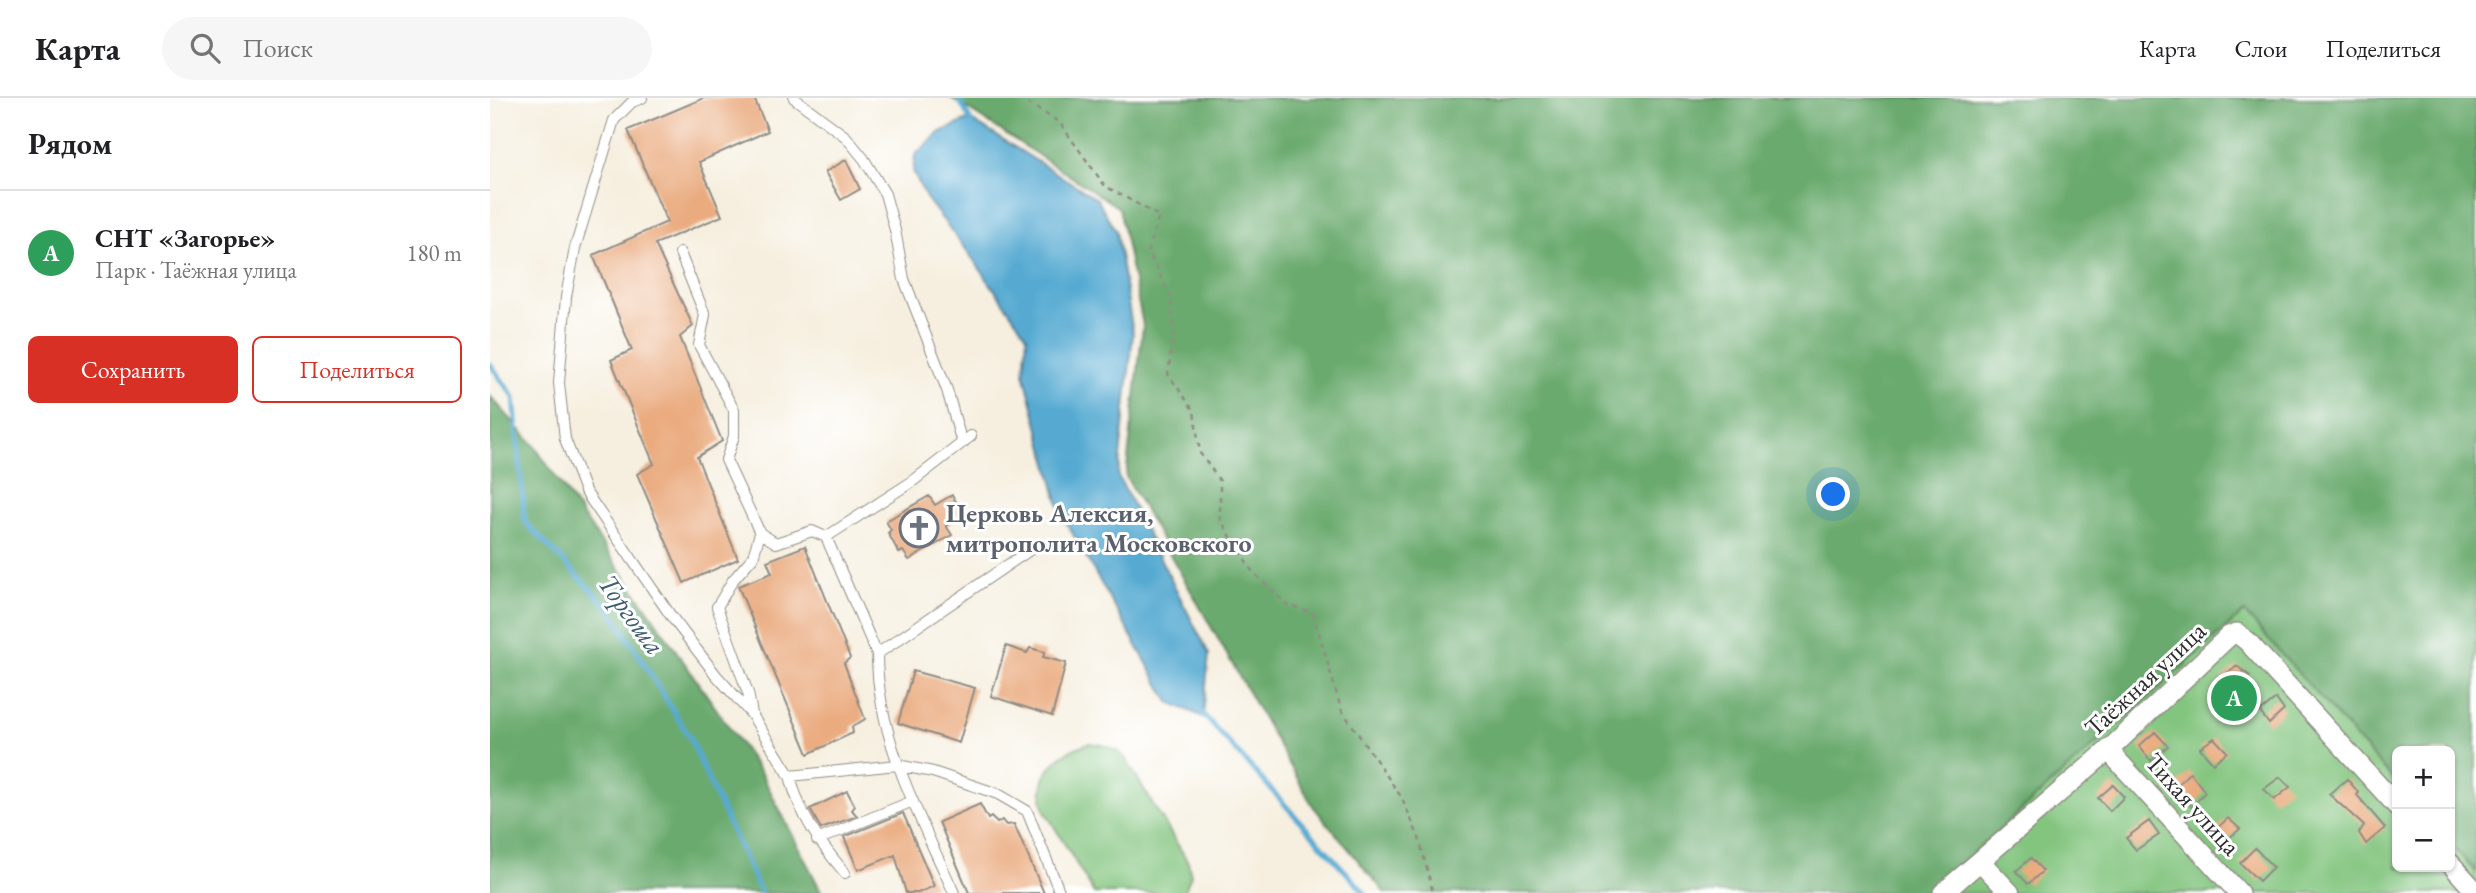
<!DOCTYPE html>
<html lang="ru">
<meta charset="utf-8">
<style>
body{margin:0;font-family:"EB Garamond",serif;background:#f6f6f6;color:#202124}
.controls{position:absolute;right:21px;bottom:21px;display:grid;overflow:hidden;border-radius:10px;box-shadow:0 2px 5px #0004}
.controls button{width:63px;height:63px;display:grid;place-items:center;padding:0;border:0;border-bottom:2px solid #e0e0e0;background:#fff;color:#202124;font:35px sans-serif}
.you{position:absolute;left:1344px;top:397px;width:24px;height:24px;margin:-18px;border:5px solid #fff;border-radius:50%;background:#1a73e8;box-shadow:0 0 0 10px #1a73e833}
.badge{display:grid;place-items:center;width:46px;height:46px;border-radius:50%;background:#d93025;color:#fff;font-size:23px;font-weight:700}
.pin{position:absolute;translate:-50% -50%;border:4px solid #fff;box-shadow:0 2px 7px #0006}
.list{margin:0;padding:0;list-style:none}
h2{display:flex;justify-content:space-between;align-items:center;height:91px;margin:0;padding:0 28px;font-size:30px}
h2 small{font-size:23px;font-weight:400;color:#757577}
.list li{display:grid;grid-template-columns:46px 1fr auto;gap:21px;align-items:center;box-sizing:border-box;height:126px;padding:0 28px;border-top:2px solid #e0e0e0}
.list b{display:block;font-size:26px;white-space:nowrap}
.list p{margin:0;font-size:23px;white-space:nowrap;color:#757577}
.list em{font-size:23px;font-style:normal;color:#757577}
.actions{display:flex;gap:14px;padding:21px 28px}
.actions a{flex:1;padding:16px 0;border:2px solid #d93025;border-radius:10px;text-align:center;font-size:24px;color:#d93025}
.actions .main{background:#d93025;color:#fff}
.icon{flex:none;width:38px;height:38px;fill:none;stroke:currentColor;stroke-width:2;stroke-linecap:round;stroke-linejoin:round}
.map{position:relative;flex:none;width:1986px;height:795px;overflow:hidden}
header{display:flex;align-items:center;gap:42px;box-sizing:border-box;height:98px;padding:0 35px;background:#fff;border-bottom:2px solid #e0e0e0}
header strong{font-size:33px}
nav{display:flex;gap:38px;margin-inline-start:auto;font-size:24px}
.search{width:490px;height:63px;background:#f6f6f6;display:flex;align-items:center;gap:18px;box-sizing:border-box;padding:0 24px;border-radius:38px;color:#757577;font-size:26px}
main{display:flex}
aside{flex:1;background:#fff}
.map>svg:first-child{display:block}
.green{fill:#83c57f;stroke:#577855;stroke-width:2}
.forest{fill:#6aaa6e;stroke:#4a6a4c;stroke-width:2}
.water{fill:#57aad2;stroke:#416a7e;stroke-width:2}
.lines{fill:none;stroke-linecap:round;stroke-linejoin:round}
.stream{stroke:#57aad2;stroke-width:5}
.building{fill:#eaab7f}
.service-casing{stroke:#908d85;stroke-width:12}
.minor-casing{stroke:#908d85;stroke-width:22}
.path{stroke:#908d85;stroke-width:2.5;stroke-dasharray:5 5;stroke-linecap:butt}
.service{stroke:#fff;stroke-width:10}
.minor{stroke:#fff;stroke-width:19}
.labels{text-anchor:middle;stroke-width:6;stroke-linejoin:round;paint-order:stroke}
.worship-label{font-size:26px;font-weight:bold;fill:#5b616d;stroke:#fff;text-anchor:start}
.street-label{font-size:26px;fill:#2b2b2b;stroke:#fff}
.water-label{font-size:28px;font-style:italic;fill:#3d5e6e;stroke:#fff}
</style>
<header>
<strong>Карта</strong>
<div class="search"><svg class="icon" aria-label="search" viewBox="0 0 24 24"><circle cx="10" cy="10" r="6"/><path d="M15 15l6 6"/></svg>Поиск</div>
<nav><a>Карта</a><a>Слои</a><a>Поделиться</a></nav>
</header>
<main>
<aside>
<h2>Рядом<small></small></h2>
<ul class="list">
<li><span class="badge" style="background:#2e9e5b">A</span><div><b>СНТ «Загорье»</b><p>Парк · Таёжная улица</p></div><em>180 m</em></li>
</ul>
<div class="actions"><a class="main">Сохранить</a><a>Поделиться</a></div>
</aside>
<div class="map">
<svg width="1986" height="795" viewBox="0 0 1986 795">
<rect width="100%" height="100%" fill="#fff"/>
<filter id="ink" filterUnits="userSpaceOnUse"><feTurbulence type="fractalNoise" baseFrequency=".0143" numOctaves="2"/><feDisplacementMap in="SourceGraphic" scale="14" xChannelSelector="R" yChannelSelector="G"/><feConvolveMatrix kernelMatrix="1 2 1 2 8 2 1 2 1" color-interpolation-filters="sRGB"/></filter>
<filter id="wash" filterUnits="userSpaceOnUse"><feTurbulence type="fractalNoise" baseFrequency=".00686" numOctaves="4" result="noise"/><feDisplacementMap in="SourceGraphic" scale="28" xChannelSelector="R" yChannelSelector="G"/><feGaussianBlur stdDeviation="1.57" result="paint"/><feColorMatrix in="noise" values="0 0 0 0 0 0 0 0 0 0 0 0 0 0 0 0 0 1.4 0 .05"/><feComposite in="paint" operator="in"/></filter>
<g filter="url(#wash)">
<rect width="100%" height="100%" fill="#f6efdf"/>
<!-- green -->
<path class="green" d="M1755,513L1907,686V769H1960V745L1986,774V795H1438Z
M599,645C612,646 627,649 635,660L698,764L701,777L694,795H604L555,713C543,677 567,655 599,645Z"/>
<!-- forest -->
<path class="forest" d="M461,0H1986V774L1960,745V653H1907V686L1754,514L1438,795H895L823,708L636,379L653,227L629,110Z
M0,298L43,346L272,677L332,795H0Z"/>
<!-- water -->
<path class="water" d="M480,21L607,101L626,133L643,235L628,378L719,556L713,619L679,604L571,415L534,275L537,238L478,154L436,100L423,73L425,57L450,34Z"/>
<g class="lines">
<!-- stream -->
<path class="stream" d="M468,0L482,25
M0,266L24,299L35,424L120,511L200,640L220,686L271,795
M710,613L875,795"/>
</g>
<g id="blocks">
<!-- building -->
<path class="building" d="M214,0H264L278,33L209,64L232,118L165,146L203,228L190,239L232,343L207,359L248,461L194,485L147,376L164,366L121,262L142,252L103,157L177,124L138,32Z
M356,62L370,91L351,102L335,74Z
M462,397L474,417L456,428L462,437L419,462L413,453L409,455L398,435L401,432L396,423L439,398L445,407Z
M315,448L360,560L354,565L375,621L362,629L363,635L318,656L248,488L282,475L277,463Z
M516,548L537,555L540,550L555,554L553,559L576,565L562,618L501,598Z
M1747,568L1760,578L1746,593L1731,580Z
M423,573L485,590L469,645L408,625Z
M1786,601L1794,612L1779,626L1770,614Z
M1665,634L1678,648L1661,663L1649,648Z
M1724,640L1737,654L1723,665L1710,650Z
M1700,674L1715,694L1702,709L1685,689Z
M1790,679L1800,689L1784,702L1774,691Z
M1857,681L1869,695L1867,697L1895,730L1876,746L1869,735L1874,728L1839,696Z
M1623,687L1634,699L1620,713L1608,700Z
M357,693L365,708L362,712L367,718L331,731L320,711Z
M490,706L498,721L501,719L507,725L512,722L516,727L524,726L554,795H479L449,724Z
M413,715L444,788L428,795H416L405,757L368,772L354,739Z
M1738,720L1750,731L1733,745L1723,734Z
M1659,723L1669,737L1646,752L1636,740Z
M1765,750L1783,769L1769,783L1750,765Z
M1541,760L1553,773L1538,786L1526,773Z"/>
</g>
</g>
<g filter="url(#ink)">
<use href="#blocks" fill-opacity="0" stroke="#908d85" stroke-width="2"/>
<g class="lines">
<defs>
<path id="service" d="M152,0L142,4L124,22L85,150L76,199L69,285L75,341L95,393L181,518L226,577L262,617L300,678L407,667L443,674L508,696L537,713L570,795
M304,0L356,39L374,61L395,96L405,132L414,181L457,292L470,338L474,344
M190,155L215,217L209,247L244,312V338L236,362L270,435L286,445L322,433L336,439
M387,556L336,439L423,383L481,338
M262,616L258,595L227,509L243,482L263,459L270,435
M300,678C310,718 329,744 355,775
M327,742L423,703
M464,795C430,719 387,641 387,556L547,447"/>
<path id="minor" d="M1618,652L1749,795
M1490,763L1520,795
M1960,765L1986,794
M1453,795L1623,648L1739,538L1747,535L1757,543L1907,708"/>
</defs>
<!-- service casing -->
<use href="#service" class="service-casing"/>
<!-- minor casing -->
<use href="#minor" class="minor-casing"/>
<!-- path -->
<path class="path" d="M529,0L569,24L615,88L669,118L658,153L681,199L684,233L678,276L704,313L710,355L730,383V421L762,473L797,507L823,515L851,611L912,700L929,740L943,795"/>
<!-- service -->
<use href="#service" class="service"/>
<!-- minor -->
<use href="#minor" class="minor"/>
</g>
</g>
<!-- icons -->
<defs>
<symbol id="church-ring" viewBox="-11 -11 22 22"><circle r="9.5" fill="#fff" stroke="#6b7280" stroke-width="1.5"/><path d="M-1.2-6h2.4v3.5h3.3v2.4h-3.3V6h-2.4V-.1h-3.3v-2.4h3.3Z" fill="#6b7280"/></symbol>
</defs>
<g fill-rule="evenodd">
<use href="#church-ring" x="407" y="408" width="44" height="44"/>
</g>
<g class="labels">
<!-- worship labels -->
<g class="worship-label">
<text x="456" y="424">Церковь Алексия,<tspan x="456" dy="30">митрополита Московского</tspan></text>
</g>
<!-- street labels -->
<g class="street-label">
<text transform="translate(1655 581) rotate(-43)" y="9">Таёжная улица</text>
<text transform="translate(1703 706) rotate(48)" y="9">Тихая улица</text>
</g>
<!-- water labels -->
<g class="water-label">
<text transform="translate(142 516) rotate(54)" y="10">Торгоша</text>
</g>
</g>
</svg>
<div class="controls">
<button>+</button>
<button>−</button>
</div>
<div class="you"></div>
<div class="pin badge" style="left:1744px;top:600px;background:#2e9e5b">A</div>
</div>
</main>
